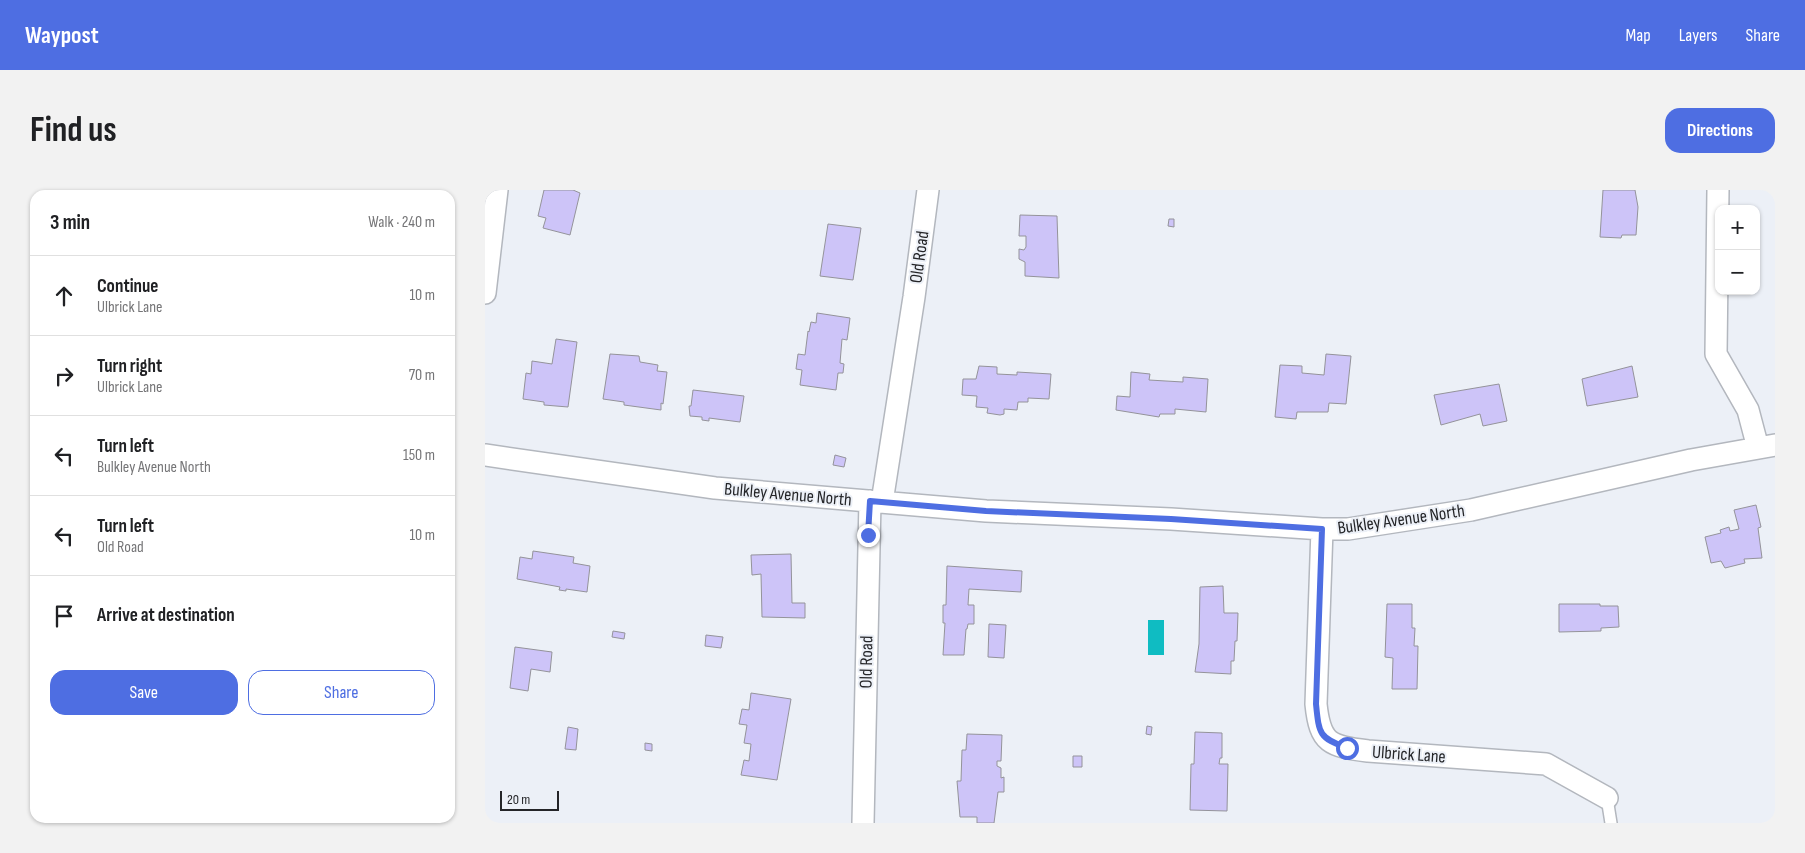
<!DOCTYPE html>
<meta charset="utf-8">
<style>
body{margin:0;font-family:"Sofia Sans Condensed",sans-serif;background:#f2f2f2;color:#202124}
.controls{position:absolute;right:15px;top:15px;display:grid;overflow:hidden;border-radius:10px;box-shadow:0 1px 4px #0004}
.controls button{width:45px;height:45px;display:grid;place-items:center;padding:0;border:0;border-bottom:1px solid #e0e0e0;background:#fff;color:#202124;font:25px sans-serif}
.scale{position:absolute;left:15px;bottom:12px;width:59px;box-sizing:border-box;padding-left:5px;border:2px solid #242528;border-top:0;font-size:14px;line-height:18px;white-space:nowrap;color:#242528;-webkit-text-stroke:4px #ecf0f7;paint-order:stroke}
.stop{position:absolute;width:15px;height:15px;margin:-11px;border:4px solid #4e6ee2;border-radius:50%;background:#fff}
.stop.end{background:#4e6ee2;border-color:#fff;box-shadow:0 1px 5px #0008}
.list{margin:0;padding:0;list-style:none}
h2{display:flex;justify-content:space-between;align-items:center;height:65px;margin:0;padding:0 20px;font-size:21px}
h2 small{font-size:16px;font-weight:400;color:#757577}
.list li{display:grid;grid-template-columns:32px 1fr auto;gap:15px;align-items:center;box-sizing:border-box;height:80px;padding:0 20px;border-top:1px solid #e0e0e0}
.list b{display:block;font-size:19px;white-space:nowrap}
.list p{margin:0;font-size:16px;white-space:nowrap;color:#757577}
.list em{font-size:16px;font-style:normal;color:#757577}
.actions{display:flex;gap:10px;padding:15px 20px}
.actions a{flex:1;padding:11px 0;border:1px solid #4e6ee2;border-radius:15px;text-align:center;font-size:18px;color:#4e6ee2}
.actions .main{background:#4e6ee2;color:#fff}
.icon{flex:none;width:28px;height:28px;fill:none;stroke:currentColor;stroke-width:2;stroke-linecap:round;stroke-linejoin:round}
.map{position:relative;flex:none;width:1290px;height:633px;overflow:hidden;border-radius:15px}
header{display:flex;align-items:center;gap:30px;box-sizing:border-box;height:70px;padding:0 25px;background:#4e6ee2;color:#fff}
header strong{font-size:24px}
nav{display:flex;gap:28px;margin-inline-start:auto;font-size:18px}
.intro{display:flex;align-items:center;justify-content:space-between;box-sizing:border-box;height:120px;padding:0 30px}
h1{margin:0;font-size:35px}
.button{padding:12px 22px;border-radius:15px;background:#4e6ee2;color:#fff;font-size:18px;font-weight:700}
main{display:flex;gap:30px;padding:0 30px}
aside{flex:1;background:#fff;border-radius:15px;box-shadow:0 1px 4px #0004}
.map>svg:first-child{display:block}
.water{fill:#0fbcc2}
.building{fill:#cdc4f8;stroke:#94939a}
.lines{fill:none;stroke-linecap:round;stroke-linejoin:round}
.service-casing{stroke:#b3b7be;stroke-width:14}
.minor-casing{stroke:#b3b7be;stroke-width:24}
.service{stroke:#fff;stroke-width:11}
.minor{stroke:#fff;stroke-width:21}
.route{stroke:#4e6ee2;stroke-width:6}
.labels{text-anchor:middle;stroke-width:4;stroke-linejoin:round;paint-order:stroke}
.street-label{font-size:18px;fill:#242528;stroke:#ecf0f7}
</style>
<header>
<strong>Waypost</strong>
<nav><a>Map</a><a>Layers</a><a>Share</a></nav>
</header>
<div class="intro"><h1>Find us</h1><a class="button">Directions</a></div>
<main>
<aside>
<h2>3 min<small>Walk · 240 m</small></h2>
<ul class="list">
<li><svg class="icon" aria-label="ahead" viewBox="0 0 24 24"><path d="M12 20V5M6 11l6-6 6 6"/></svg><div><b>Continue</b><p>Ulbrick Lane</p></div><em>10 m</em></li>
<li><svg class="icon" aria-label="right" viewBox="0 0 24 24"><path d="M7 20v-9h11M14 6l5 5-5 5"/></svg><div><b>Turn right</b><p>Ulbrick Lane</p></div><em>70 m</em></li>
<li><svg class="icon" aria-label="left" viewBox="0 0 24 24"><path d="M17 20v-9H6M10 6l-5 5 5 5"/></svg><div><b>Turn left</b><p>Bulkley Avenue North</p></div><em>150 m</em></li>
<li><svg class="icon" aria-label="left" viewBox="0 0 24 24"><path d="M17 20v-9H6M10 6l-5 5 5 5"/></svg><div><b>Turn left</b><p>Old Road</p></div><em>10 m</em></li>
<li><svg class="icon" aria-label="arrive" viewBox="0 0 24 24"><path d="M6 21V4h12l-3 4 3 4H6"/></svg><div><b>Arrive at destination</b></div></li>
</ul>
<div class="actions"><a class="main">Save</a><a>Share</a></div>
</aside>
<div class="map">
<svg width="1290" height="633" viewBox="0 0 1290 633">
<rect width="100%" height="100%" fill="#ecf0f7"/>
<!-- water -->
<path class="water" d="M663,430H679V465H663Z"/>
<!-- building -->
<path class="building" d="M59,0H88L95,3L85,45L58,38L61,28L53,26Z
M1118,0H1150L1153,17L1151,45H1137L1136,48L1115,47Z
M535,25L572,26L574,88L540,86V72L534,69V59L539,60L541,57V46H534Z
M684,29H689V37L683,36Z
M343,34L376,38L368,90L335,86Z
M332,123L365,128L362,150L357,149L355,173L359,174L358,183H353L351,200L315,195L317,180L311,179L313,164L320,165L323,141L324,142L326,132L331,133Z
M71,149L92,152L83,217L59,215V212L38,209L41,183L46,184L47,171L67,174Z
M125,164L154,166L155,172L173,175L172,181L182,182L178,214L176,213V220L139,215V212L118,209Z
M841,164L866,166L861,214L844,213L843,222H812L811,229L790,227L795,175L817,176V183L839,185Z
M494,176L512,177V184L532,185V182L566,184L564,209L543,208V212H533L532,220L519,219V224L515,225L502,223L503,218L491,217L492,206L477,205L478,189H491Z
M1147,176L1153,207L1102,216L1097,189Z
M646,182L665,184L664,190L698,192V187L723,189L721,222L690,219V224H675L674,227L631,220L632,206L645,207Z
M1014,194L1022,231L998,236L995,224L956,235L949,205Z
M208,200L259,206L255,232L224,228V231L217,230V227L205,226L204,216H206Z
M350,265L361,268L359,277L348,275Z
M1271,315L1276,337L1273,338L1277,368L1259,369L1260,373L1240,378L1236,371L1226,373L1220,347L1236,343L1235,340L1244,337L1245,341L1254,339L1249,320Z
M48,361L89,367L88,373L105,376L102,402L81,399V401L74,400L75,397L32,389L35,367L47,369Z
M306,364L307,413H320V428L277,427L276,384L267,385L266,365Z
M462,376L537,381L536,402L484,399L483,415H489V434H483L482,439H481L479,465H458L460,433H458V415H461Z
M738,396L739,423H753L752,451H750L749,471H746V484L710,482L714,454L715,397Z
M902,414H927V438H930L929,456H933L932,499H907L908,468L900,467Z
M1074,414H1115V416H1133L1134,437L1116,438V441L1074,442Z
M504,434L521,435L519,468L503,467Z
M128,441L140,443L139,449L127,447Z
M221,445L238,447L236,458L220,456Z
M30,457L67,462L65,482L46,479L43,501L25,498Z
M266,503L306,509L292,590L256,585L259,570L264,571L266,554L259,553L262,535L254,534L257,519L264,520Z
M662,536L667,537L666,545L661,544Z
M83,537L93,539L91,560L80,559Z
M710,542L737,543V568H735L734,574H743L742,621L705,620L706,574H709Z
M482,544L517,545L516,571H512V576L516,578V588L519,587V602H513L509,633H492V627H475L472,591H476L477,560H481Z
M160,553L167,554V561L160,560Z
M588,566H597V577H588Z"/>
<g class="lines">
<defs>
<path id="service" d="M1122,608L1126,633"/>
<path id="minor" d="M1233,0L1231,164L1263,220L1273,258
M0,103L12,0
M0,265L230,298L501,321L686,329L837,339H863L986,320L1206,270L1290,255
M397,312L429,107L443,0
M837,339L831,514C835,554 845,556 883,561L1061,574L1122,608
M378,633L385,311"/>
</defs>
<!-- service casing -->
<use href="#service" class="service-casing"/>
<!-- minor casing -->
<use href="#minor" class="minor-casing"/>
<!-- service -->
<use href="#service" class="service"/>
<!-- minor -->
<use href="#minor" class="minor"/>
</g>
<g class="lines">
<!-- route -->
<path class="route" d="M383,345L385,311L501,321L686,329L837,339L831,514C834,544 834,548 862,558"/>
</g>
<g class="labels">
<!-- street labels -->
<g class="street-label">
<text transform="translate(434 67) rotate(-82)" y="6">Old Road</text>
<text transform="translate(303 304) rotate(5)" y="6">Bulkley Avenue North</text>
<text transform="translate(916 329) rotate(-8)" y="6">Bulkley Avenue North</text>
<text transform="translate(381 472) rotate(-89)" y="6">Old Road</text>
<text transform="translate(924 564) rotate(4)" y="6">Ulbrick Lane</text>
</g>
</g>
</svg>
<div class="controls">
<button>+</button>
<button>−</button>
</div>
<div class="scale">20 m</div>
<div class="stop" style="left:862px;top:558px"></div>
<div class="stop end" style="left:383px;top:345px"></div>
</div>
</main>
